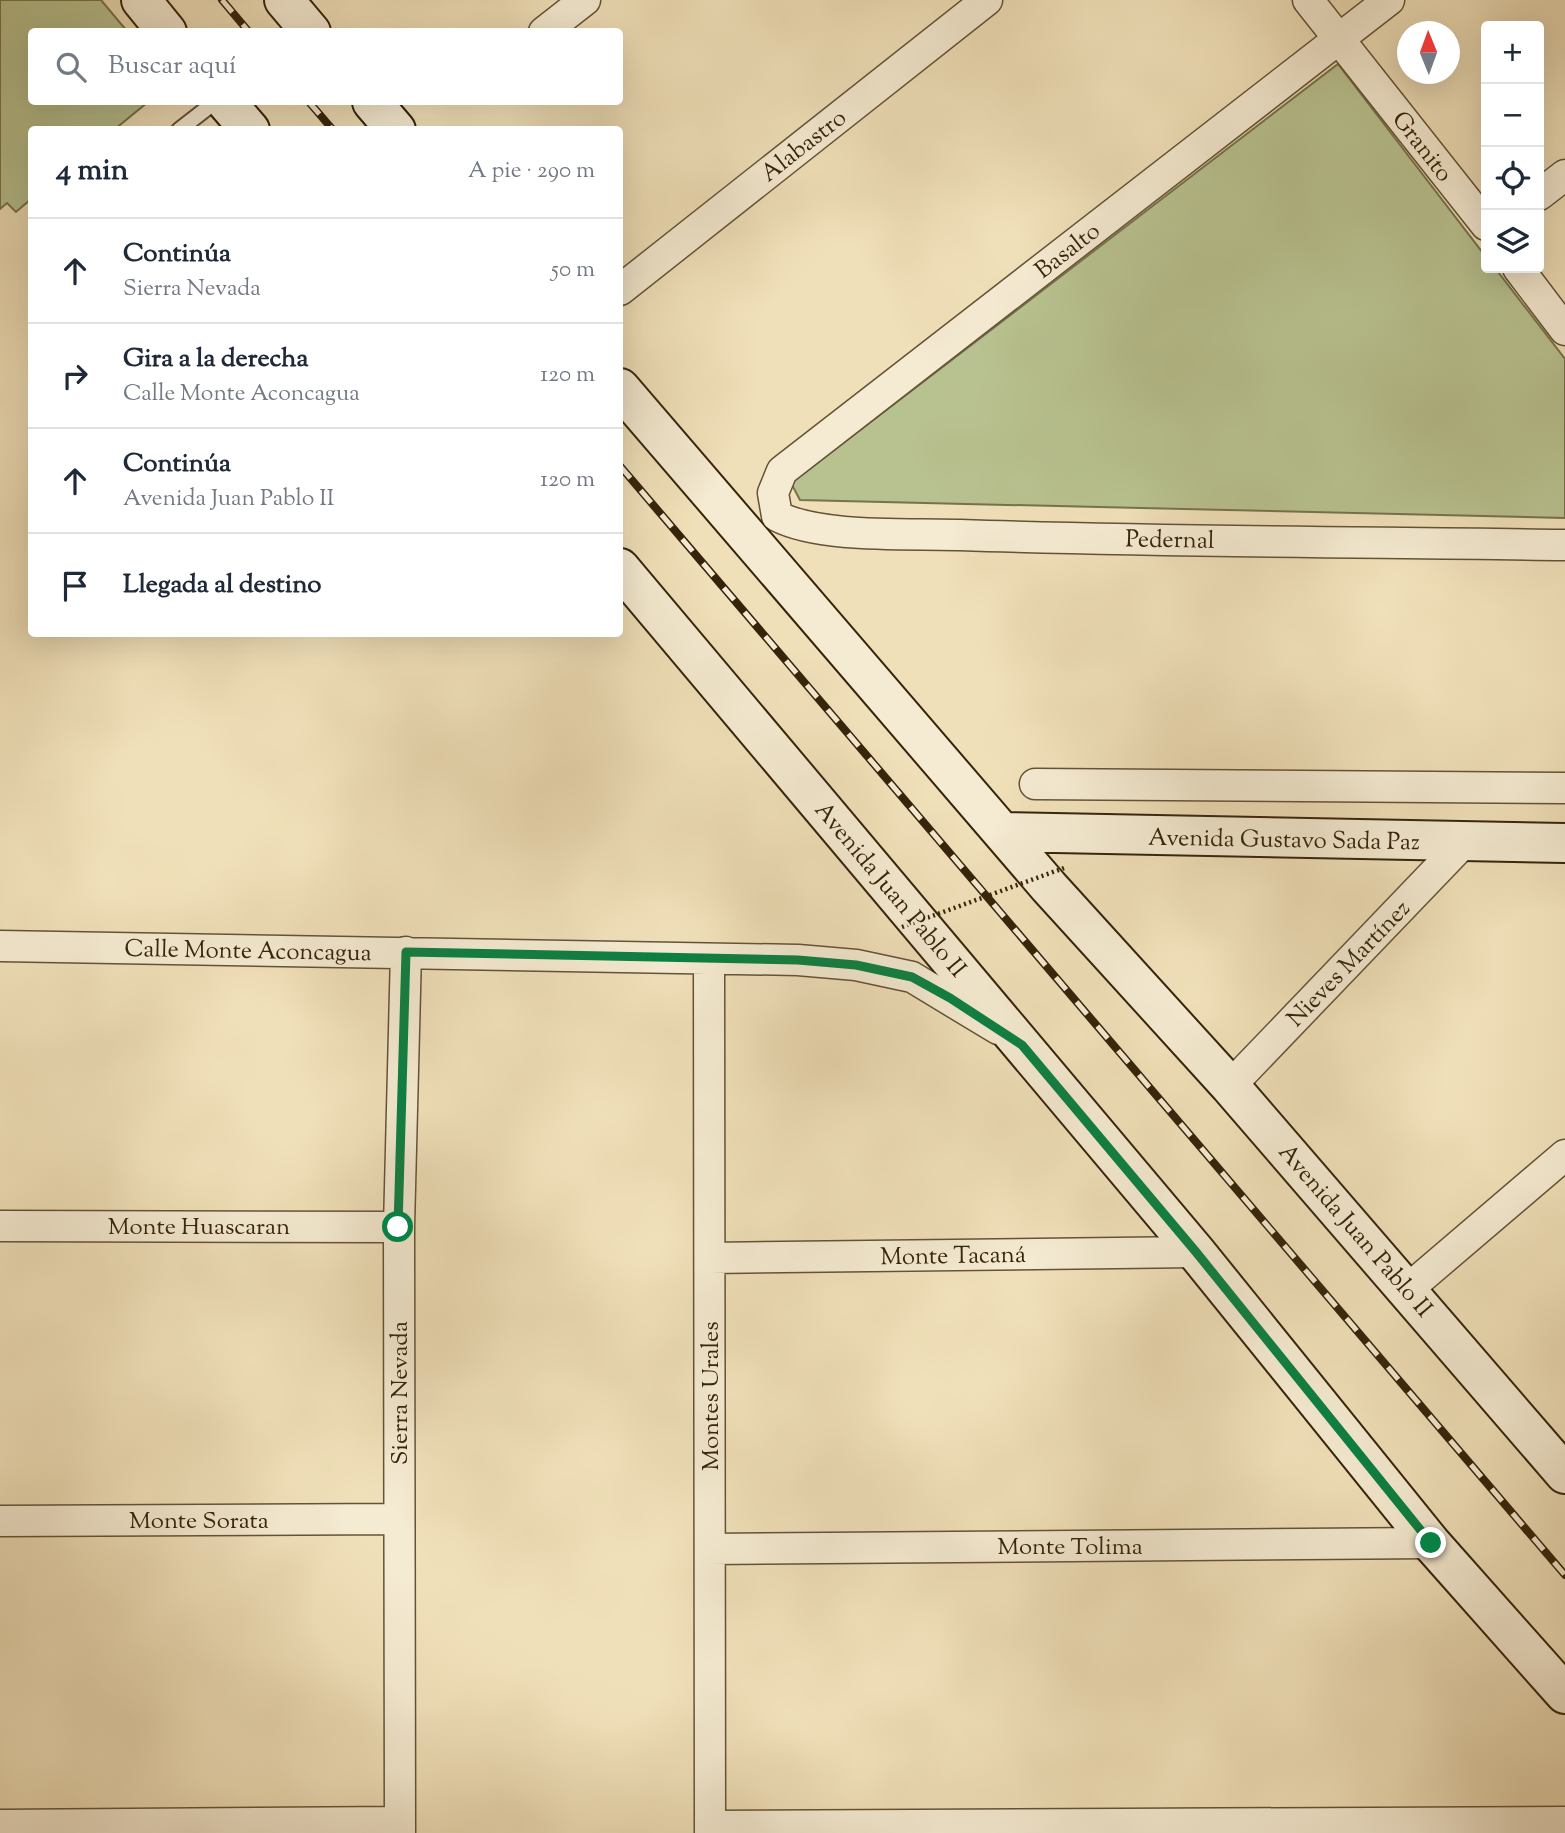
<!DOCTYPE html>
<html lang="es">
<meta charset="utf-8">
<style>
body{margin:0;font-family:"Sorts Mill Goudy",serif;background:#f6f6f7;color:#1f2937}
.controls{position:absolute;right:21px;top:21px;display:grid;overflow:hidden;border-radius:7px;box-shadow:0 7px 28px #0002}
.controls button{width:63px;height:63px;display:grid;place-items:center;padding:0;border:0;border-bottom:2px solid #e0e1e3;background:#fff;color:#1f2937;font:35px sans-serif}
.compass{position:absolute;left:1397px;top:21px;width:63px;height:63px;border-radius:50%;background:#fff;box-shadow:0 7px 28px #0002;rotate:359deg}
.stop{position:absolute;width:21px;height:21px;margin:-16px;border:5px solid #0b8043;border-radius:50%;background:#fff}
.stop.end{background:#0b8043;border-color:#fff;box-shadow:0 2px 7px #0008}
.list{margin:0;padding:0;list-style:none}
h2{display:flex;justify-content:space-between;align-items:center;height:91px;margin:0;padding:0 28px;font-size:30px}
h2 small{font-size:23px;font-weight:400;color:#747a83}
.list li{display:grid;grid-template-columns:46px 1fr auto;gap:21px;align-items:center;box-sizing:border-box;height:105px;padding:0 28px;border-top:2px solid #e0e1e3}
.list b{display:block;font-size:26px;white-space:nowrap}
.list p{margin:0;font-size:23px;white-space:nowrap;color:#747a83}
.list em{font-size:23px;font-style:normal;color:#747a83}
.icon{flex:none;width:38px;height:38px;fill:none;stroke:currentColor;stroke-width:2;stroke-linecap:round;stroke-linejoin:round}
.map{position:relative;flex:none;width:1565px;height:1833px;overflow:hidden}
.search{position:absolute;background:#fff;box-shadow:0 7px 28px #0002;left:28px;top:28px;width:595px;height:77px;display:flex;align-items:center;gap:18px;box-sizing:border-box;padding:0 24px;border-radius:7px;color:#747a83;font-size:26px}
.panel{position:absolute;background:#fff;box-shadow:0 7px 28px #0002;left:28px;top:126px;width:595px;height:511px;border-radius:7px}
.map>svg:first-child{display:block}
.green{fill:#b8c290;stroke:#76734d;stroke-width:2}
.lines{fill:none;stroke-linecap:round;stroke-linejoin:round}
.lane-casing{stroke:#645336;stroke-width:18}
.street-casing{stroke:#645336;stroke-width:33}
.secondary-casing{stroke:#35240a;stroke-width:42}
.lane{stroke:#f5ebd2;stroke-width:14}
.street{stroke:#f5ebd2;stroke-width:30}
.secondary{stroke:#f5ebd2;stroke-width:38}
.rail-casing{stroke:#35240a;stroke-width:8}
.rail{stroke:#f5ebd2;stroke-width:5;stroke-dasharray:16;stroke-linecap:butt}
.path-bridge{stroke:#35240a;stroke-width:4.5;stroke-dasharray:2 3.5;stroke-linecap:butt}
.route{stroke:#0b8043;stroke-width:9}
.labels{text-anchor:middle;stroke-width:5;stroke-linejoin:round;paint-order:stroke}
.street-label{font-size:24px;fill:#35240a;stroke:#f5ebd2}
</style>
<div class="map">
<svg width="1565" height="1833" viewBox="0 0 1565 1833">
<rect width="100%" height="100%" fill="#f0e0b9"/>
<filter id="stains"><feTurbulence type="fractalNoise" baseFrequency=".00286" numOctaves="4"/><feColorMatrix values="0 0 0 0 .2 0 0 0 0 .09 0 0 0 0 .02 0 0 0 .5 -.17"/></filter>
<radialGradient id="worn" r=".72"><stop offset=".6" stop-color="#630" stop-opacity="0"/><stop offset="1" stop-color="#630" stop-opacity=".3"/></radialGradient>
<!-- green -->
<path class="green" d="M0,0H101L127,31L32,32V102H148L115,129L32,130L31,199L16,212L7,203L0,209Z
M1338,64L1486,257V268H1495L1565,359V518L800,500L791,483Z"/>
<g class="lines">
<defs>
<path id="lane" d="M179,130L215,102"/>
<path id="street" d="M1308,0L1486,225
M1389,0L782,471L773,493L777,516C821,539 910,533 960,535C1162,542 1364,542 1565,545
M544,32L585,0
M1539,195L1565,175
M1518,268L1565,330
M620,290L987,0
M1035,784L1565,788
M0,946L798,960L856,965L912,977L998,1029
M709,960L710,1833
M1230,1086L1465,841
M0,1226L399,1227
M711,1258L1196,1252
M1408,1289L1565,1155
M0,1521L399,1519
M710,1549L1431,1543
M0,1825L399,1822
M710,1826L1565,1822
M400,1833L399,1227L406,952"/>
<path id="secondary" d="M141,0L167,32
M284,0L311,32
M226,102L250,130
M372,102L396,130
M620,388L1049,887L1230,1086L1565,1474
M620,568L1196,1252L1431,1543L1565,1694
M1003,832L1565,843"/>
</defs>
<!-- lane casing -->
<use href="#lane" class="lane-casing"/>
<!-- street casing -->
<use href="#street" class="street-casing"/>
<!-- secondary casing -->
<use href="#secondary" class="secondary-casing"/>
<!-- lane -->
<use href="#lane" class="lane"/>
<!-- street -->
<use href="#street" class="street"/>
<!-- secondary -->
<use href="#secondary" class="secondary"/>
<defs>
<path id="rail" d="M222,0L249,32
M309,102L333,130
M620,466L1565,1575"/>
</defs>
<!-- rail casing -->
<use href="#rail" class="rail-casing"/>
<!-- rail -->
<use href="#rail" class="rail"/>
<!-- path-bridge -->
<path class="path-bridge" d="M902,927L1064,868"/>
</g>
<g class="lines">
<!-- route -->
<path class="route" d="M398,1227L406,952L798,960L856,965L912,977L950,998L1022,1045L1196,1252L1431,1543"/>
</g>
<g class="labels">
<!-- street labels -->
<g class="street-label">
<text transform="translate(803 145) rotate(-38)" y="8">Alabastro</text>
<text transform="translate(1423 146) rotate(52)" y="8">Granito</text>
<text transform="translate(1067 250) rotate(-38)" y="8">Basalto</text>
<text transform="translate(1170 539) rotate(1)" y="8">Pedernal</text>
<text transform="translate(1284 839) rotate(1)" y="8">Avenida Gustavo Sada Paz</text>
<text transform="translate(891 889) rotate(50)" y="8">Avenida Juan Pablo II</text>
<text transform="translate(248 950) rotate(1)" y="8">Calle Monte Aconcagua</text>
<text transform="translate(1348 963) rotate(-46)" y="8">Nieves Martínez</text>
<text x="199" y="1234">Monte Huascaran</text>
<text transform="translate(1356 1230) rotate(49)" y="8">Avenida Juan Pablo II</text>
<text transform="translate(953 1255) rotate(-1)" y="8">Monte Tacaná</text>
<text transform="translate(399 1393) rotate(-90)" y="8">Sierra Nevada</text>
<text transform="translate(710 1396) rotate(-90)" y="8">Montes Urales</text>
<text x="199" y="1528">Monte Sorata</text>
<text x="1070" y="1554">Monte Tolima</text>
</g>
</g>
<rect width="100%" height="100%" filter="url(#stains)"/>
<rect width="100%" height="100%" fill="url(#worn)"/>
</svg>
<div class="controls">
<button>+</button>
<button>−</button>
<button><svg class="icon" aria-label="locate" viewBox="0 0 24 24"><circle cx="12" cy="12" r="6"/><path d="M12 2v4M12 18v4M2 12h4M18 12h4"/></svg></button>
<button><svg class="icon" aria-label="layers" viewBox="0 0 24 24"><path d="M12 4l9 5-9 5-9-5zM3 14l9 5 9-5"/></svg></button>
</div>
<svg class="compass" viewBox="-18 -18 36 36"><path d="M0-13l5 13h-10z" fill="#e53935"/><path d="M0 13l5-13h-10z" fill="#747a83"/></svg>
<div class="stop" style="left:398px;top:1227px"></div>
<div class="stop end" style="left:1431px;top:1543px"></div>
<div class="search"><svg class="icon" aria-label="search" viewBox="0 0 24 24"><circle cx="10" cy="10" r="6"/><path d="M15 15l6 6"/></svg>Buscar aquí</div>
<section class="panel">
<h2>4 min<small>A pie · 290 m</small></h2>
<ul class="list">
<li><svg class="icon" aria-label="ahead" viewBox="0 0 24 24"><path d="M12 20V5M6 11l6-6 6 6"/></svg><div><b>Continúa</b><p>Sierra Nevada</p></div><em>50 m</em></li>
<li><svg class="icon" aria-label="right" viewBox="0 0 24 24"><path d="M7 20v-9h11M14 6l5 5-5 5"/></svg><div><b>Gira a la derecha</b><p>Calle Monte Aconcagua</p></div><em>120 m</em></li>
<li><svg class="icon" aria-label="ahead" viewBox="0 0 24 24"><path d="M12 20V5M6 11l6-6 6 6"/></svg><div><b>Continúa</b><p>Avenida Juan Pablo II</p></div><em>120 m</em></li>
<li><svg class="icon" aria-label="arrive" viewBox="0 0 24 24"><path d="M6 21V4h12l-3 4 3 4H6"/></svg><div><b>Llegada al destino</b></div></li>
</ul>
</section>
</div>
